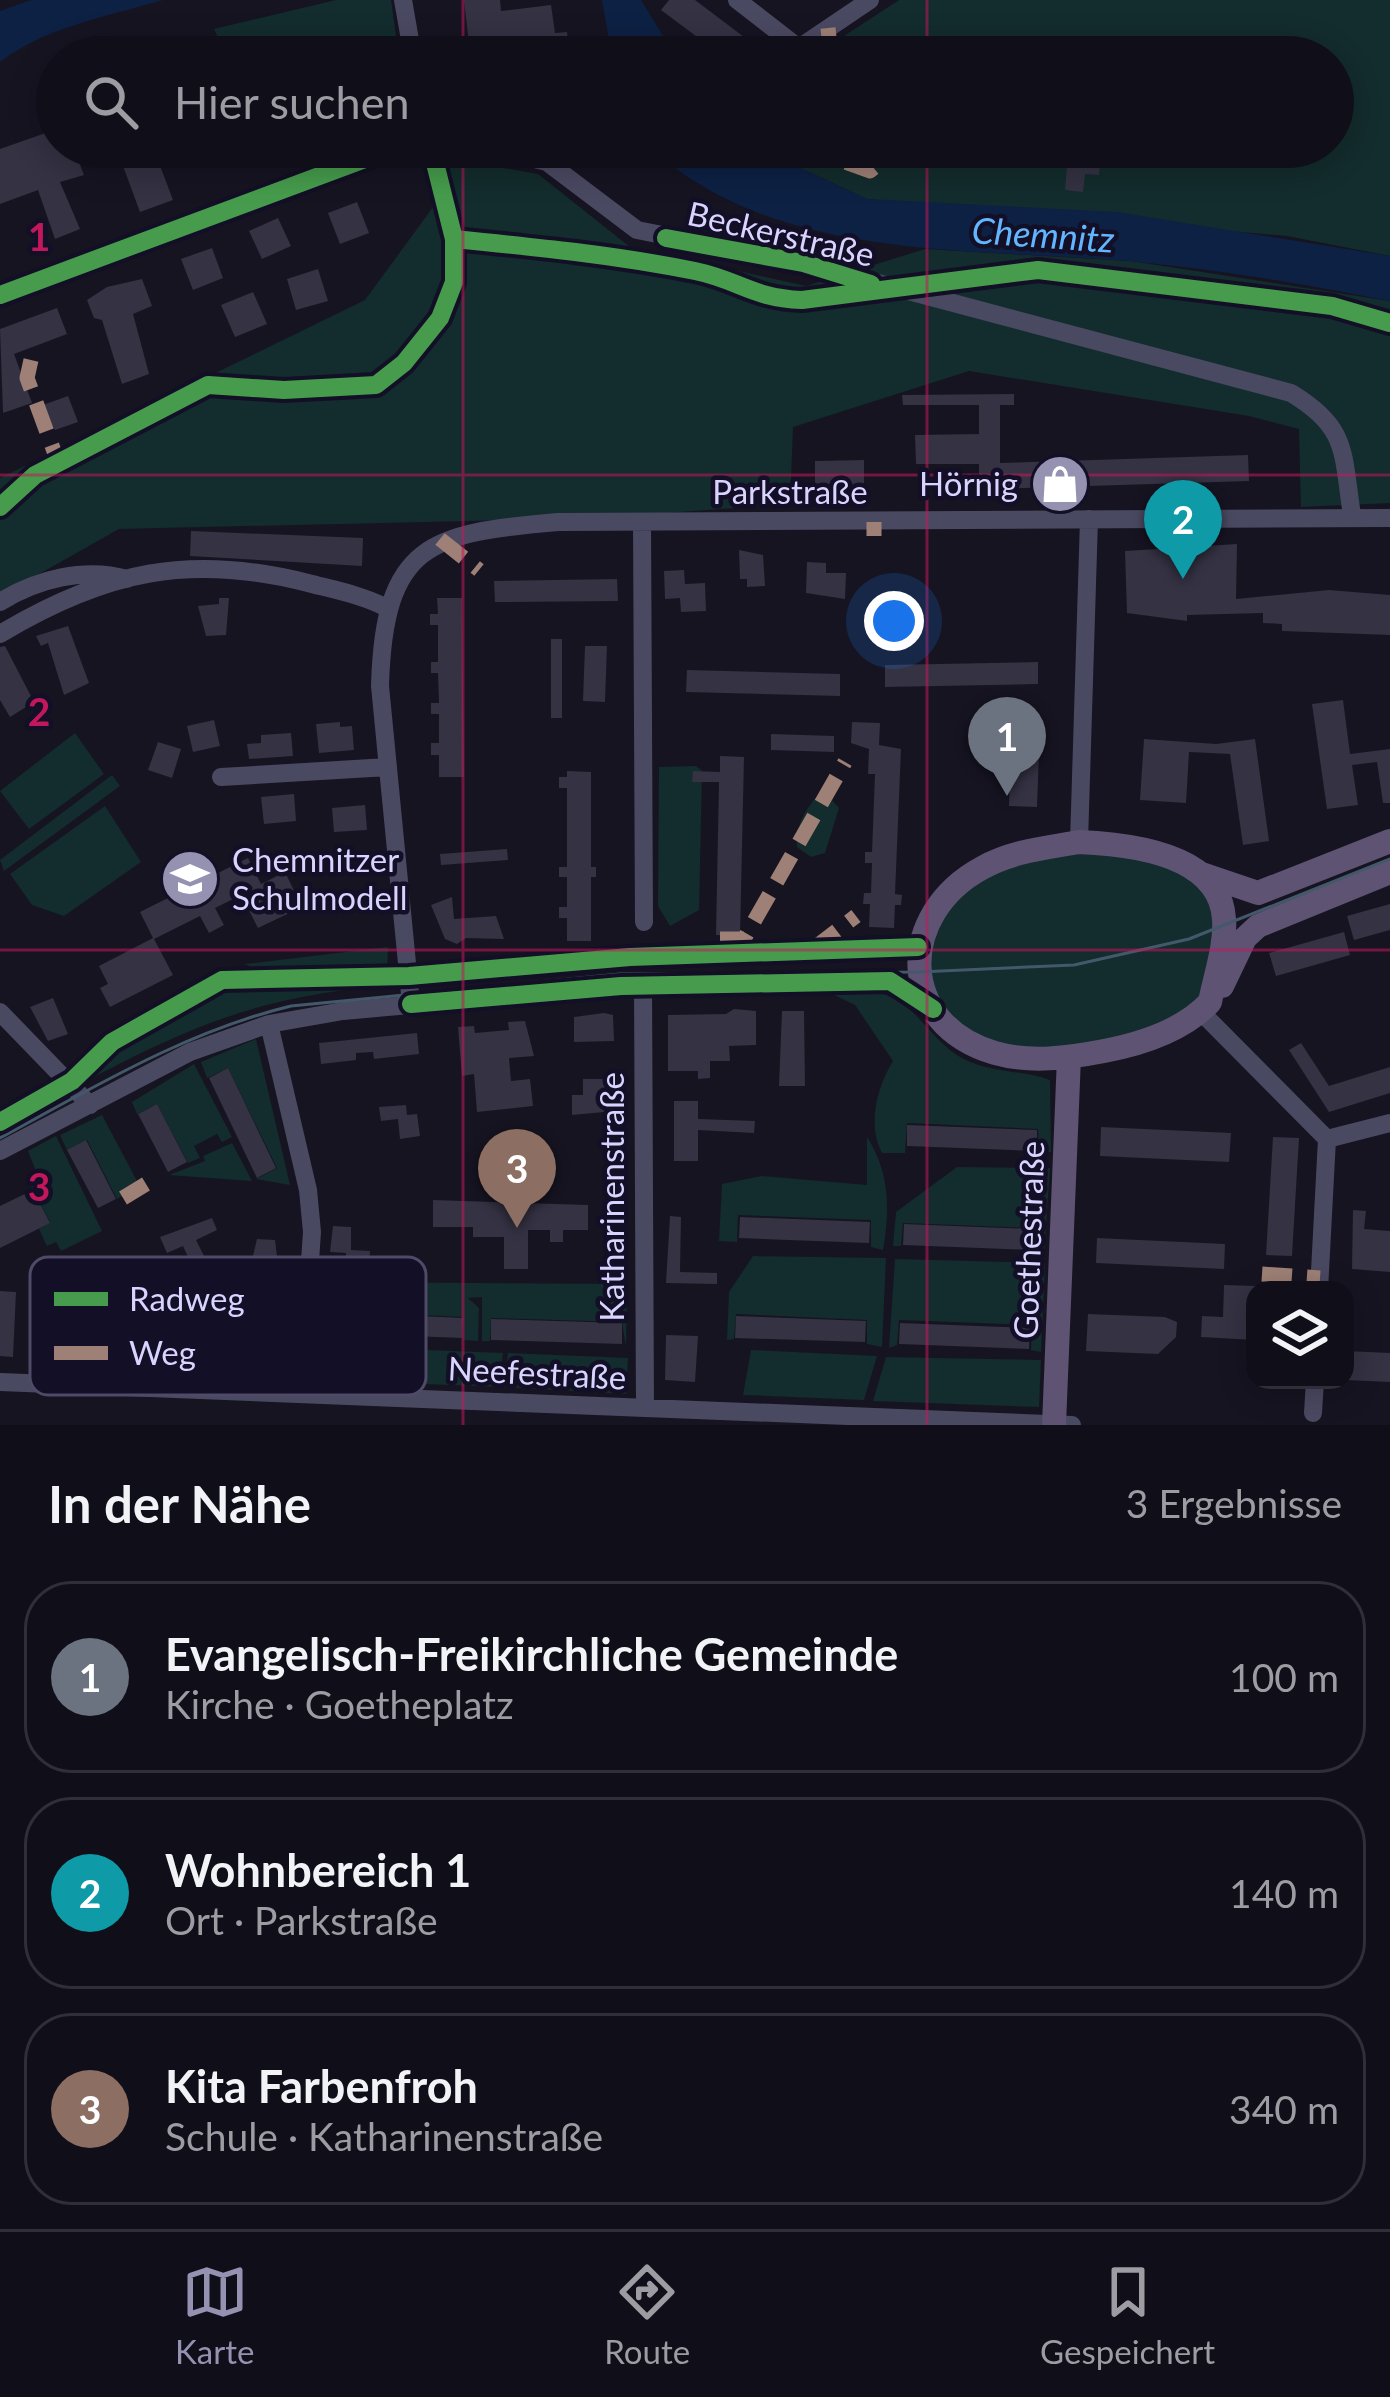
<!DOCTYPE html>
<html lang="de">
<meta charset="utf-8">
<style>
body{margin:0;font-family:Lato,sans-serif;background:#191822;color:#f1f3f6}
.controls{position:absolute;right:36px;bottom:36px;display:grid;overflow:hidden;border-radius:24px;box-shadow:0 6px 30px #0003}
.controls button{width:108px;height:108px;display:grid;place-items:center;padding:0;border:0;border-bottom:3px solid #302f38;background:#100f19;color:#f1f3f6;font:60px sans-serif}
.you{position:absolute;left:894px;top:621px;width:42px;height:42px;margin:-30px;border:9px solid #fff;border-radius:50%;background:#1a73e8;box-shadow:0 0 0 18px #1a73e833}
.badge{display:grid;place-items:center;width:78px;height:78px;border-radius:50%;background:#9591b1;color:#fff;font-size:39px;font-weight:700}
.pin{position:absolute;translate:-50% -99px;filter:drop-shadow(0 3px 6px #0008)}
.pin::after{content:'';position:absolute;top:63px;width:42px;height:36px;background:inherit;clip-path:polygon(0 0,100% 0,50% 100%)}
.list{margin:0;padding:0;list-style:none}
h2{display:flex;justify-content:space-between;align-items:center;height:156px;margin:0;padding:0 48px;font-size:51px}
h2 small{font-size:39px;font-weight:400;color:#9c9ca2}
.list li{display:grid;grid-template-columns:78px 1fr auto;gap:36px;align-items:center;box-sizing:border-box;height:192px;margin:0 24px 24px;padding:0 24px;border:3px solid #302f38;border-radius:48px}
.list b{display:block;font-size:45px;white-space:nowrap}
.list p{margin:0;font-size:39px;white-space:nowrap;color:#9c9ca2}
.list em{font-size:39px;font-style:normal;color:#9c9ca2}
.icon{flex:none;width:66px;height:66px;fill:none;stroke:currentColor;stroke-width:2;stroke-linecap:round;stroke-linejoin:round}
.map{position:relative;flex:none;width:1390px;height:1425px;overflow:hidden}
.search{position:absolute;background:#100f19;box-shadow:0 6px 30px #0003;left:36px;right:36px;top:36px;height:132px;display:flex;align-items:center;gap:30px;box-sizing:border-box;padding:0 42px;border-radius:66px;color:#9c9ca2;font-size:45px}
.sheet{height:804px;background:#100f19}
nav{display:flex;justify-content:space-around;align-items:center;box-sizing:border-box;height:168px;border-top:3px solid #302f38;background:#100f19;font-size:33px;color:#9c9ca2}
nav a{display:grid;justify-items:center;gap:6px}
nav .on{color:#9591b1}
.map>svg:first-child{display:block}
.green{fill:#132c2d}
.water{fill:#0d2144}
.building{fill:#343243}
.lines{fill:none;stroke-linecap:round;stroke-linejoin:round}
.minor{stroke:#4a4962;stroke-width:18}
.major{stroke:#5e5373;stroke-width:24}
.tram{stroke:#43596b;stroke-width:3}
.quiet{stroke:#9e8076;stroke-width:15;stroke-dasharray:30 15;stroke-linecap:butt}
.cycleway-casing{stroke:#130f26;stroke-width:26}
.cycleway{stroke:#469c4c;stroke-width:18}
.grid{fill:none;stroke:#c2185b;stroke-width:3;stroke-opacity:0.55}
.labels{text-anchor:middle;stroke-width:9;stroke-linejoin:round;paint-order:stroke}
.street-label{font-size:33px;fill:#d9d4ff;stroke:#130f26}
.poi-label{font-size:33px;fill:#d9d4ff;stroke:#130f26;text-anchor:end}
.water-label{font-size:36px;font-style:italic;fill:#62b6ff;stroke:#130f26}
.key{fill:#130f26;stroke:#4e4a67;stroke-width:3}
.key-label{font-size:33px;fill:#d9d4ff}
.grid-label{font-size:39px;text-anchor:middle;font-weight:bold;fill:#c2185b;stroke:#130f26;stroke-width:9;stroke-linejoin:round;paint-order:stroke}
</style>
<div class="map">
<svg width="1390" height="1425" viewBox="0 0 1390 1425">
<rect width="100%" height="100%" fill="#161421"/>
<!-- green -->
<path class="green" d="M336,0H391L399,57H216L225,53L214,29Z
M899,0H1390V256L1287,236L867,199L755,147H1333V57H812Z
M439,157L538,174L630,247L806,286L925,249L1131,261L1390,301V503L1301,507L1299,429L1249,416L969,371L793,427L790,504L597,518L119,529L0,596V478L365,300L436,203Z
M75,733L104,774L29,829L0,791Z
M696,766L702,771L699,910L670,926L658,906L659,767Z
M112,775L120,786L4,871L0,860Z
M823,790L839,808L825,853L811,857L797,847C795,825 807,806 823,790Z
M105,806L141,862L64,916L32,905L10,874Z
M1079,842L1175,859L1222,906L1201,1012L1069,1057L958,1035L919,972L949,892Z
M388,947L387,971L268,976L245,964Z
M399,978V984C272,995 206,1018 94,1077L89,1074C178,968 274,987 399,978Z
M873,992C913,997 925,1034 957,1055C986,1074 1021,1069 1050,1080L1051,1152H1039L1038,1129L907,1123L905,1153H882C867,1125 877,1087 893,1061L855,1005L832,994Z
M256,1039L290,1185L256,1179L277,1168L228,1068L207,1078L201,1062Z
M194,1064L232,1137L222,1142L217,1134L194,1146L200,1158L188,1163L157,1104L137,1114L132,1102Z
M102,1115L137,1181L135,1188L117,1199L87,1140L67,1150L60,1135Z
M56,1136L102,1231L61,1251L56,1242L47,1246L39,1229L50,1222L30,1184L39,1179L28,1151Z
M867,1137C890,1172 890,1210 883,1250L871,1247V1220L738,1215L737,1242L719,1241L722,1184L762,1176L867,1185Z
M232,1143L252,1181L169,1175L205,1161L203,1156Z
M957,1167L1050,1168L1044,1253L1034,1252V1228L903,1223L901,1246H893L896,1212Z
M753,1256L886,1258L882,1347L867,1344V1320L736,1314L734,1339L727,1340L729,1292Z
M895,1259L1045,1263L1041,1352L1031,1350L1032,1325L899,1320L897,1345L889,1348Z
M328,1282L627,1284L626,1347L622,1322L491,1318L490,1341H482V1297L468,1298L479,1308L478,1341L463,1340V1317L334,1311L332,1334L324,1336Z
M327,1346L503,1353L499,1387L325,1380Z
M751,1350L877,1356L864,1400L743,1395Z
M508,1353L628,1358L626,1394L504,1387Z
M886,1357L1041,1360L1039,1407L873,1401Z"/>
<!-- water -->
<path class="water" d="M31,0H163C109,16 45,27 0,62V11Z
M602,0H641L676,57H612Z
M650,147H755L867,199L1117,212L1390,256V301C1304,284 1216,269 1128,261C971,247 775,263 650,147Z"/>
<!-- building -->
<path class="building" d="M464,0H500L501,11L551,5L555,33L567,32L570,57H544L542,45L470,53Z
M669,0H695L748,40L736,57H724L661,10Z
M57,129V147H73L84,175L60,182L80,229L55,239L38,190L0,204V149Z
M116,147H153L173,200L140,212Z
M1068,157L1100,160L1099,175L1085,174L1083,192L1065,190Z
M357,202L369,233L340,244L328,213Z
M278,218L291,246L262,259L249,231Z
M212,248L223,278L193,290L181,259Z
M318,269L328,301L296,310L287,279Z
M142,279L152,306L133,314L149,374L122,384L102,320L94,318L87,300L107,287Z
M253,292L267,324L235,337L221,305Z
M57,308L67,334L14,354L32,403L3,413L0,329Z
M1014,394V405H1000V463L1248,455L1249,481L994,489V478L979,479V464H916L915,435L979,434V405H903L902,395Z
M68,396L78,422L55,430L40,406Z
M864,460V488L815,489V461Z
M191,531L363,538L362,566L190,556Z
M1237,544L1236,599L1329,590L1390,595V635L1282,631V624L1263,623V613L1187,615V621L1127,613L1125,551Z
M739,550L763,555L765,586L747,587V579H740Z
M807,562L826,563V573H846L845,599L806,593Z
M684,570L685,584L705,583L706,611L681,612L680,598L665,599L664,571Z
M617,579L618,601L495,602L494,581Z
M219,598H229L226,635L206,636L198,606L219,604Z
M437,598H462L464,777H439V755H431V743H439V714H431V703H439L438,673H431V662H438V625H430V614H438Z
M68,626L89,683L64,695L48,643L41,646L36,636Z
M551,639H562V718H551Z
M5,646L34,702L10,717L0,700V647Z
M585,646H607L605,702L583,701Z
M1038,662V684L885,687V665Z
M687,670L840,674V696L686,692Z
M1343,700L1350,754L1390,749V803H1383L1377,762L1352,765L1358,805L1327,809L1312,704Z
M214,720L220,746L193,752L187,726Z
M340,722V727L352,726L354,750L319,753L316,724Z
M852,722L880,723L879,745L901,749L895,894L902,895L901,905H895L894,928L869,927L870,904H863L864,893H871L872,863H865V852H872L875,774H868L869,749L851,743Z
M1012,725L1040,726L1037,807L1009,806Z
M291,733L293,756L249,759L247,744L261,743V735Z
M771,734L834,736V752L771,750Z
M1144,739L1216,744L1255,739L1269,841L1243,845L1230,754L1189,752L1186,803L1140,800Z
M158,742L181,749L172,778L148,770Z
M720,756L744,757L740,936L716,935L719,782H692L693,771L720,772Z
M567,771L591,772V867H596V877H591V941H567V918H559V907H567V877H559V867H567V788H559V777H567Z
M294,794L296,821L264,824L261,797Z
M365,805L367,830L334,832L332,808Z
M507,849L508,860L441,865L440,854Z
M248,858L261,884L285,872L302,907L258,928L241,895L215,908L224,925L209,933L200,916L154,939L173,975L110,1007L100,988L108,984L99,966L153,938L140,912Z
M452,897L454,919L496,916L504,939L466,938L457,944L445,939L431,905Z
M1390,904V930L1354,940L1347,916Z
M1344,932L1350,955L1276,976L1269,953Z
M53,998L68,1034L48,1041L30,1007Z
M734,1009L756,1011V1045L729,1046L730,1061H710V1078L698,1079V1071H668V1015L726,1014Z
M782,1011H804L805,1086H779Z
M604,1013L613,1015L614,1041L574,1042V1017Z
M525,1021L534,1056L509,1058L511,1081L530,1079L533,1106L477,1112L474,1074L462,1076L458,1027L474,1026L475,1033L509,1030L508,1022Z
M417,1033L419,1054L374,1059L373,1052L356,1053V1060L321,1064L319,1043Z
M1301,1043L1329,1086L1390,1067V1093L1329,1112L1289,1050Z
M228,1068L276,1168L257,1178L209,1078Z
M583,1079H615V1111L572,1115V1095H583Z
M674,1101H698V1119L755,1121L754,1133L698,1130V1161H674Z
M157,1104L187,1162L168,1172L138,1114Z
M406,1105L407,1115L417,1114L420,1136L400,1139L398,1119L381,1121L379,1107Z
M907,1125L1037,1130V1151L907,1146Z
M1101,1127L1231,1133L1229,1162L1100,1156Z
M1273,1137L1299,1138L1292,1256L1266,1255Z
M86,1140L116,1199L98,1208L67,1150Z
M33,1190L50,1223L0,1248V1206Z
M433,1200L588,1205V1230H563V1242H550V1230H528V1269H504V1237H473V1227H433Z
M1353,1210L1366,1211L1364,1229L1390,1231V1272L1352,1269Z
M670,1216L681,1217L680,1272L717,1273V1284L666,1283Z
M740,1217L870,1222L869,1243L739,1238Z
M212,1218L217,1230L196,1240L206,1260L192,1266L183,1246L167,1253L160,1237Z
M904,1224L1034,1229L1033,1250L903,1245Z
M333,1226L351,1227V1250L370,1251L369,1270L346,1269V1253L330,1252Z
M1097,1238L1225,1244L1224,1269L1096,1263Z
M257,1239L275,1240L279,1273L249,1272Z
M1224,1285L1255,1286V1340L1201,1337L1202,1316L1223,1317Z
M0,1291L16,1292L13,1357L0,1356Z
M334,1312L463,1318L462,1338L333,1333Z
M1088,1314L1165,1317L1177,1322L1176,1337L1158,1354L1086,1351Z
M736,1316L866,1321L865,1342L735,1338Z
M491,1319L622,1323V1344L491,1340Z
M900,1323L1030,1328L1029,1349L899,1344Z
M666,1335L698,1336L695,1382L665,1380Z
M1346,1351L1390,1353V1382L1345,1380Z"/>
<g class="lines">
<!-- minor -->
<path class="minor" d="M403,0L413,57
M737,0L799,48L870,0
M485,147L547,162L637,230L803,263L1291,393C1349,428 1342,452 1352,515
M0,295L397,147
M642,522L644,922
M0,602C37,579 85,567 127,579
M0,634C105,571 190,553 308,583C335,590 362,595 387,608
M221,777L388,767
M1079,842L1089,519
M643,985L645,1408
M411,1004L380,686C384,543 430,533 558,522L1390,518
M0,1012L90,1105
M1201,1012L1327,1139L1319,1290
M269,1024L308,1190L312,1232L301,1392
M1327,1139L1390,1123
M0,1151L190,1052L269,1024L343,1011L621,986L817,981H890L929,1005
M0,1382L1072,1425
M1313,1413L1315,1380"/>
<!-- major -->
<path class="major" d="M1079,842C1128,844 1220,853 1224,919C1226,946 1215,976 1210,1002C1183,1031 1141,1044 1104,1051C1068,1058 1030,1063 995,1053C896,1024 897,914 982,868C1012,851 1046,848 1079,842Z
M1202,874L1258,893L1390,841
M1222,986L1245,938L1258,926L1390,872
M1054,1425L1069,1057"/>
<!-- tram -->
<path class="tram" d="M0,1138C94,1087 187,1031 291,1006L620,974L919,972L1074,965L1189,939L1390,859"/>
<!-- quiet -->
<path class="quiet" d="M828,28L831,57
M804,147L870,171L893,152L892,147
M31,360L27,378L58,462
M874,522V536
M440,539L479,570
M982,743H992
M720,939H744L845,762
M813,949L856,916
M123,1198L146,1184
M1262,1274L1320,1278"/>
<defs>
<path id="cycleway" d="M666,238L803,263L871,284
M454,239C535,247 616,255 695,271C739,280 752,298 802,300L1038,270L1332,306L1390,323
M0,295L397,147
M0,507L35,475L208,385L284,390L376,385L404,363L440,318L454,282V239L431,147
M411,1004L621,986L890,981L933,1009
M0,1122L72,1081L112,1042L222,980L409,976L630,957L918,947"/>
</defs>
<!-- cycleway casing -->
<use href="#cycleway" class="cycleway-casing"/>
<!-- cycleway -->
<use href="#cycleway" class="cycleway"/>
</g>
<!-- grid -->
<path class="grid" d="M463,0V57M927,0V57M463,147V1425M927,147V1425M0,475H1390M0,950H1390"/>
<!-- icons -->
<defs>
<symbol id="shop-disc" viewBox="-11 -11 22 22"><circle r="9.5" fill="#9591b1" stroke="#130f26"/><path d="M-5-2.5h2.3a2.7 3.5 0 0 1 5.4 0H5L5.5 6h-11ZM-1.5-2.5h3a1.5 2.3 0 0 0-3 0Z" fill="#fff"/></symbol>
<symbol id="school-disc" viewBox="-11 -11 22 22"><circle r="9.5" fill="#9591b1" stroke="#130f26"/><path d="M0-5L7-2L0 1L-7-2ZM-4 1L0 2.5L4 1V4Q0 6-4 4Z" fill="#fff"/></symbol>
</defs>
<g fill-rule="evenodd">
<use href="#shop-disc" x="1027" y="451" width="66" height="66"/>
<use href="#school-disc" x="157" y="846" width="66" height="66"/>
</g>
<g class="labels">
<!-- street labels -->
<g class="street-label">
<text transform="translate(781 234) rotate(13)" y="12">Beckerstraße</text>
<text x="790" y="504">Parkstraße</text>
<text transform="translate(612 1197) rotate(-90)" y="12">Katharinenstraße</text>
<text transform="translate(1029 1240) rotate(-88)" y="12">Goethestraße</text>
<text transform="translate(537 1373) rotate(3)" y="12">Neefestraße</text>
</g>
<!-- poi labels -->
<g class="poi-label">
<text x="1018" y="496">Hörnig</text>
<text x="232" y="872" text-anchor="start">Chemnitzer<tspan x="232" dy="38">Schulmodell</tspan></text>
</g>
<!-- water labels -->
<g class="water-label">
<text transform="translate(1043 235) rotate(4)" y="13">Chemnitz</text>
</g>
</g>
<!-- legend -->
<rect x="30" y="1257" width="396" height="138" rx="18" class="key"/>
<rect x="54" y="1292" width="54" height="14" fill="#469c4c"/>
<rect x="54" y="1346" width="54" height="14" fill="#9e8076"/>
<g class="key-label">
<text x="129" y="1311">Radweg</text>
<text x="129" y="1365">Weg</text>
</g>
<g class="grid-label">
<text x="39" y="251">1</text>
<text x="39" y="726">2</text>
<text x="39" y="1201">3</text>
</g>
</svg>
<div class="controls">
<button><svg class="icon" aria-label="layers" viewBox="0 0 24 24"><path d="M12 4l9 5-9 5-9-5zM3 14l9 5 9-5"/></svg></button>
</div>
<div class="you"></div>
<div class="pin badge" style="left:1007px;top:796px;background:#6b7280">1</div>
<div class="pin badge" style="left:1183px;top:579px;background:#0f9aa8">2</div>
<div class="pin badge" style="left:517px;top:1228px;background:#8d6e63">3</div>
<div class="search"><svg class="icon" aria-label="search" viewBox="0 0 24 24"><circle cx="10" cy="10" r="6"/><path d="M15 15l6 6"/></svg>Hier suchen</div>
</div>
<section class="sheet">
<h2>In der Nähe<small>3 Ergebnisse</small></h2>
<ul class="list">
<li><span class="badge" style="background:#6b7280">1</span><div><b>Evangelisch-Freikirchliche Gemeinde</b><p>Kirche · Goetheplatz</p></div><em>100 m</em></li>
<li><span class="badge" style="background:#0f9aa8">2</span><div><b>Wohnbereich 1</b><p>Ort · Parkstraße</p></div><em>140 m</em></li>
<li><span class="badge" style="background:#8d6e63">3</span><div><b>Kita Farbenfroh</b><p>Schule · Katharinenstraße</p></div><em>340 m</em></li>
</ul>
</section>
<nav>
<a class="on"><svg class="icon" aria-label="map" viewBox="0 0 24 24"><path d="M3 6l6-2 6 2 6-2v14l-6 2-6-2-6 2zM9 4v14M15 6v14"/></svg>Karte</a>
<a><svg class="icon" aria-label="directions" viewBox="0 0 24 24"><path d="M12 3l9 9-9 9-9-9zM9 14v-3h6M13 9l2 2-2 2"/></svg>Route</a>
<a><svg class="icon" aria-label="saved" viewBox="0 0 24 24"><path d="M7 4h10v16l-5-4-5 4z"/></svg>Gespeichert</a>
</nav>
